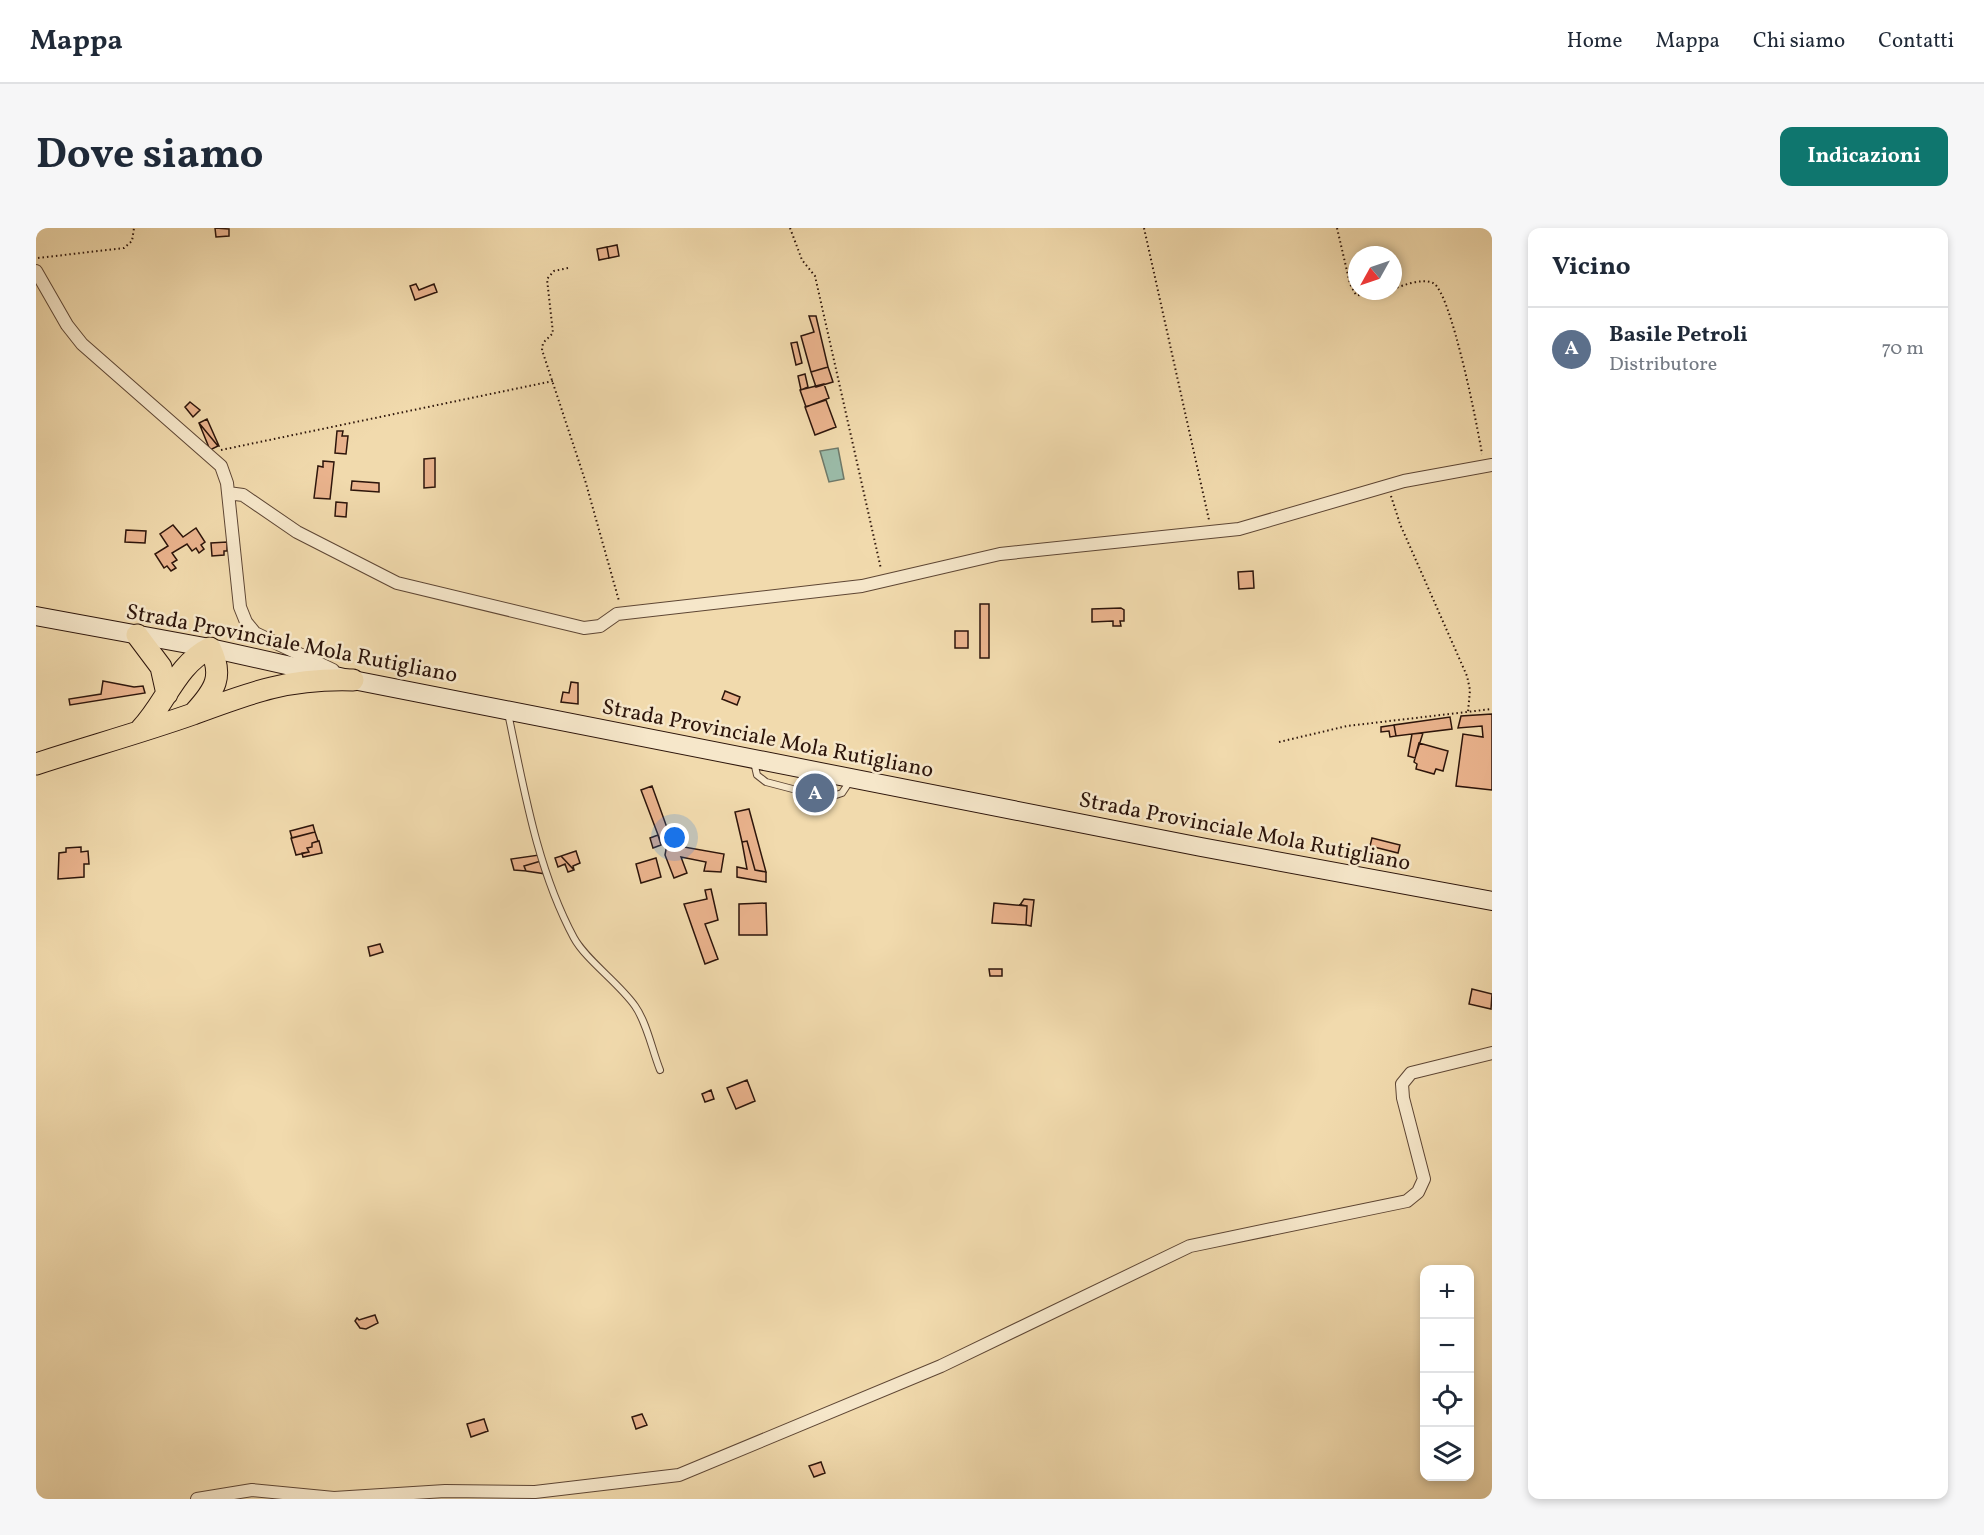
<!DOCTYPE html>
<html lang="it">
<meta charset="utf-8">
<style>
body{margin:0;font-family:Vollkorn,serif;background:#f6f6f7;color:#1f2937}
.controls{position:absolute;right:18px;bottom:18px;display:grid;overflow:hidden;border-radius:12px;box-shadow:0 3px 9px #0003}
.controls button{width:54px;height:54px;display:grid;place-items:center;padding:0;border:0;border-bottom:2px solid #e0e1e3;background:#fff;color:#1f2937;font:30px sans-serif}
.compass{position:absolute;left:1312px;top:18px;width:54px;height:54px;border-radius:50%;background:#fff;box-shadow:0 3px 9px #0003;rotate:230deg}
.you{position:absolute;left:639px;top:610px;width:21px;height:21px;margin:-15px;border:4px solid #fff;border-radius:50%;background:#1a73e8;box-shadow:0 0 0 9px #1a73e833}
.badge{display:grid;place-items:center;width:39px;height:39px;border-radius:50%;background:#0f766e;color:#fff;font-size:20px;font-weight:700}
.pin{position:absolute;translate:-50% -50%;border:3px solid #fff;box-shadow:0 2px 6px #0006}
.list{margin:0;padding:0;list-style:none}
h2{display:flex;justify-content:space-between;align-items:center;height:78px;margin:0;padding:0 24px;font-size:26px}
h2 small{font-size:20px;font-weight:400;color:#747a83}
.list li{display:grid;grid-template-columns:39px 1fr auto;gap:18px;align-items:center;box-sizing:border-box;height:84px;padding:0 24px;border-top:2px solid #e0e1e3}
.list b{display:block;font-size:22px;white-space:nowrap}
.list p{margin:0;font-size:20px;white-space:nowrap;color:#747a83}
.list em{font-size:20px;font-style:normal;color:#747a83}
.icon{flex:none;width:33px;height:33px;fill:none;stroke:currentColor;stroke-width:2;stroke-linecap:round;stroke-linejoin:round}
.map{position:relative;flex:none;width:1456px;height:1271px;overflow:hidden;border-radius:12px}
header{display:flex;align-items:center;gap:36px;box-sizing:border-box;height:84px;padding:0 30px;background:#fff;border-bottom:2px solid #e0e1e3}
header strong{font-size:28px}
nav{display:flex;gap:33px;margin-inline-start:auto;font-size:21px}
.intro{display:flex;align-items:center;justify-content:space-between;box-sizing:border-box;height:144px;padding:0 36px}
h1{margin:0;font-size:42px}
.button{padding:15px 27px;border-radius:12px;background:#0f766e;color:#fff;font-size:21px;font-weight:700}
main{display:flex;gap:36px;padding:0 36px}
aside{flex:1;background:#fff;border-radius:12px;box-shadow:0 3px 9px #0003}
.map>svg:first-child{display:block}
.water{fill:#9bbba8;stroke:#6f7969;stroke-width:1.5}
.building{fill:#eab38d;stroke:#2d150b;stroke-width:1.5}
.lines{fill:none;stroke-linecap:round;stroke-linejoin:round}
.service-casing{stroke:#5e4634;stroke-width:8}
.minor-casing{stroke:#5e4634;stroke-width:14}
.secondary-casing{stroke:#2d150b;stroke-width:20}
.trunk-casing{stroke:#2d150b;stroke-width:23}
.path{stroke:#2d150b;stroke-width:2;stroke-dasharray:1.5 3;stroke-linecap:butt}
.service{stroke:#f6e7ca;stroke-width:6}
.minor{stroke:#f6e7ca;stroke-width:12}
.secondary{stroke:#f6e7ca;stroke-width:18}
.trunk{stroke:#f1daad;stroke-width:21}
.labels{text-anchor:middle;stroke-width:5;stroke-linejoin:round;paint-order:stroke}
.street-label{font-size:22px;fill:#2d150b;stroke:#f6e7ca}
</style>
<header>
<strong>Mappa</strong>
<nav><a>Home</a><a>Mappa</a><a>Chi siamo</a><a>Contatti</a></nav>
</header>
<div class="intro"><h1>Dove siamo</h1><a class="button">Indicazioni</a></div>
<main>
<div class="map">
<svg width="1456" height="1271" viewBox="0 0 1456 1271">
<rect width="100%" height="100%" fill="#f1daad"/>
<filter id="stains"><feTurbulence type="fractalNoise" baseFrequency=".00333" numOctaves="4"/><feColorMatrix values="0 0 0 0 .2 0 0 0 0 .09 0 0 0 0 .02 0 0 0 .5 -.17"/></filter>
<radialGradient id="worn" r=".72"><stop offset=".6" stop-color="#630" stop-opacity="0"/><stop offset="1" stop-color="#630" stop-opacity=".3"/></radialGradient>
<!-- water -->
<path class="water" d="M802,220L808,251L793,254L784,223Z"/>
<!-- building -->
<path class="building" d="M179,0L193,1V8L180,9Z
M581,17L583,28L573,30L571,19Z
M571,19L573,30L563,32L561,21Z
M380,56L383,62L398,56L401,64L379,72L374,58Z
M773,88H780L792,139L775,144L765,108L778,104Z
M761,114L766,135L760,137L755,115Z
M792,139L797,154L780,159L775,144Z
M769,146L772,159L765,162L762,148Z
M788,156L793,170L770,179L764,162Z
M790,172L800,199L779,207L769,179Z
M154,174L164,182L157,189L149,179Z
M171,191L183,218H182L163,195Z
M163,195L182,218L174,222Z
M301,203H307L306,208H312L310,226L299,225Z
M399,230V259L388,260V231Z
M287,233L298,234L294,271L278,270L282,238L287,239Z
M316,253L343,255V264L315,262Z
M300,274L311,275L310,289L299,288Z
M137,297L147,309L160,300L169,314L165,317L168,321L163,325L160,320L156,323L151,316L136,325L141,332L136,335L140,340L135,343L131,338L128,340L119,326L132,318L124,306Z
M90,302L110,303L109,315L89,314Z
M191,314V323H188V327L176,328L175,315Z
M1217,343L1218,360L1203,361L1202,344Z
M944,376H953V430H944Z
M1085,380L1088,382V393H1084L1085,398H1077V393L1056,394V381Z
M919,403H932V420H919Z
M67,453L98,459L107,458L109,465L34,477L33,471L65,466Z
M535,454L542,455V476L525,474L527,464L533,465Z
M689,463L704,469L701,477L686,471Z
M1456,486V562L1420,558L1427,506L1447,509L1446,498L1422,500L1425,488Z
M1414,489L1416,501L1360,508L1358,497Z
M1358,497L1360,508L1354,509L1353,503L1345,504V499Z
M1387,505L1379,530L1372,528L1376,506Z
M1383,515L1412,523L1407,543L1400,541L1398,546L1380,541L1381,536L1378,534Z
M775,555L787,558L784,574L772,571Z
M616,558L634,608L624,612L605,562Z
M713,581L730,644L719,642L711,613L706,614L699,584Z
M277,597L279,604L256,610L254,603Z
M279,604L282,613L276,615V619L271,620L273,624L260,627L255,610Z
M622,607L625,617L617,620L614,610Z
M1336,610L1364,617L1362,625L1334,618Z
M283,613L286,625L267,629L266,625L273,624L271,620L276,619V615Z
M711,613L719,642L730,644V654L701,649V639L711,641L706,614Z
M631,616L688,626L685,644L668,643L670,634L645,629L651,645L638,650L629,627Z
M45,619V624L52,623L53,636H48V649L22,651L23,625L30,624V620Z
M540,623L544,635L537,638L538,642L525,628Z
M503,627L505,633L488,638L490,643L478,642L475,631Z
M525,628L538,642L532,644L529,636L522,639L519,630Z
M620,630L625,649L605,655L600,636Z
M505,633L510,646L490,643L488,638Z
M675,661L682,692L669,696L682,731L669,736L648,676L671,671L669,662Z
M988,671L998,672L995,698L990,697L991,678L984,677Z
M730,675L731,707H703V676Z
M958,675L991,678L990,697L956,695Z
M344,716L347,724L334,728L332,719Z
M953,741H966V748H954Z
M1436,761L1456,766L1455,781L1433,776Z
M711,852L719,873L700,881L691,860Z
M675,862L678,871L669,874L666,866Z
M339,1087L342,1095L330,1101L324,1100L319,1093L321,1090L323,1092Z
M606,1186L611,1197L600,1201L596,1189Z
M448,1191L452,1203L435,1209L431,1196Z
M785,1234L789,1245L778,1249L773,1238Z"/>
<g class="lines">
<defs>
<path id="service" d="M472,485C488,561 501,641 538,710C550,732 583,755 599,778C611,795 616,822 624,842
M718,534L721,547L730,554L791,570L806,565L814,553"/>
<path id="minor" d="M0,43L31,97L46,116L185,238L191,255L204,379L210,394L219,405L297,442
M192,265L207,267L261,304L361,355L548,400L564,398L581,386L826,358L964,326L1203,301L1368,253L1456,237
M161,1271L216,1262L298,1270L409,1263L499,1264L643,1247L905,1138L1154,1018L1371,973L1382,964L1388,951L1367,870L1366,856L1375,845L1456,825"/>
<path id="secondary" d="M0,388L174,420L317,452L1165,619L1456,673"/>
<path id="trunk" d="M101,407L125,439L131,466
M105,501C130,475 140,437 174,420C188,448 179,462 159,484
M0,536C52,519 106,504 157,486C216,464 253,450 317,452"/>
</defs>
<!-- service casing -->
<use href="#service" class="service-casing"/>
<!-- minor casing -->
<use href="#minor" class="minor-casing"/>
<!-- secondary casing -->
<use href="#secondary" class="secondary-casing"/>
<!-- trunk casing -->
<use href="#trunk" class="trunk-casing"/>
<!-- path -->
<path class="path" d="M754,0L766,32L779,48L845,341
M1108,0L1173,292
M1301,0L1314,56L1320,67L1339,68L1352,63
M2,30L88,20L96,13L98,0
M532,40L518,43L511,51L517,105L507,115L506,122L549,252L583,373
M1357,61C1368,57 1386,50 1397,55C1415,63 1442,201 1446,226
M185,222L517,153
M1355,268L1364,296L1431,448L1434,462L1432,484
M1243,514L1311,498L1456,481"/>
<!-- service -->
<use href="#service" class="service"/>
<!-- minor -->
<use href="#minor" class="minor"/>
<!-- secondary -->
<use href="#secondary" class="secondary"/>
<!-- trunk -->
<use href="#trunk" class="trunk"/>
</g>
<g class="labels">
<!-- street labels -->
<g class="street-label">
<text transform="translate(256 414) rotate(11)" y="8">Strada Provinciale Mola Rutigliano</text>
<text transform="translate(732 509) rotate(11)" y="8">Strada Provinciale Mola Rutigliano</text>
<text transform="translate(1209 602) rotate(11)" y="8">Strada Provinciale Mola Rutigliano</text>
</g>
</g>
<rect width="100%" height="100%" filter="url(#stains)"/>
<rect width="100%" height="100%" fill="url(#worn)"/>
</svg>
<div class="controls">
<button>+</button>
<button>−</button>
<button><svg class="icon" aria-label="locate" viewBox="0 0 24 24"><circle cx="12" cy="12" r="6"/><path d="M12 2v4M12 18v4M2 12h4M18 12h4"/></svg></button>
<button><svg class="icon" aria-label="layers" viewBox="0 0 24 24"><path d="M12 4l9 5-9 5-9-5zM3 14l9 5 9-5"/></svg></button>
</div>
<svg class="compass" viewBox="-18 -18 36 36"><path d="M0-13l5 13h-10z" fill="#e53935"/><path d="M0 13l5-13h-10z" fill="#747a83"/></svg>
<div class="you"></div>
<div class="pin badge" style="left:779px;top:565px;background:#5c6f8a">A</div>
</div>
<aside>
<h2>Vicino<small></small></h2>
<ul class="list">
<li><span class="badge" style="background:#5c6f8a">A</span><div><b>Basile Petroli</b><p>Distributore</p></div><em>70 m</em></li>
</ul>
</aside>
</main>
